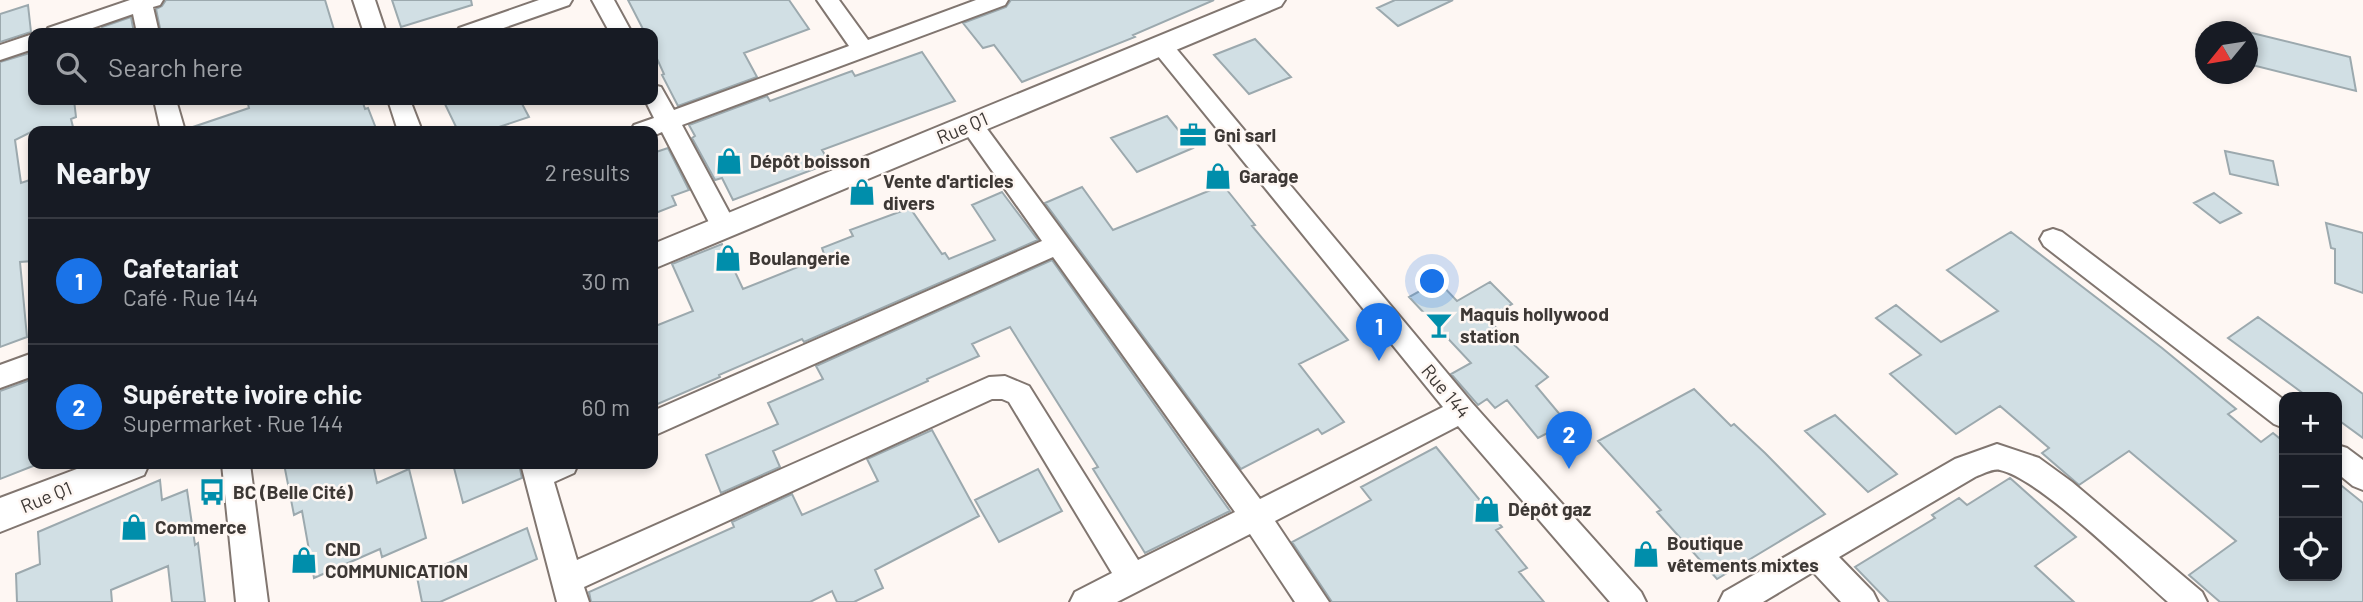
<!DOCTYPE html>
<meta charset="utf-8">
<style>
body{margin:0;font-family:Barlow,sans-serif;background:#20242c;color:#f1f3f6}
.controls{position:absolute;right:21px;bottom:21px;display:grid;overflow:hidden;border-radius:14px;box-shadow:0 4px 10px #0003}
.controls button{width:63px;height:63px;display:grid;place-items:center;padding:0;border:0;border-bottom:2px solid #363941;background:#171b24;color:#f1f3f6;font:35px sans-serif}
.compass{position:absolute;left:2195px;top:21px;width:63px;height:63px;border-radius:50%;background:#171b24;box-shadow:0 4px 10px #0003;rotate:240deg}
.you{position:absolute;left:1433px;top:282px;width:24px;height:24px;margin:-18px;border:5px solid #fff;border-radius:50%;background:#1a73e8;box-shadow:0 0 0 10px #1a73e833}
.badge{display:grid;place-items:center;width:46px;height:46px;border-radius:50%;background:#1a73e8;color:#fff;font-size:23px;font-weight:700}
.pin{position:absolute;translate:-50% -58px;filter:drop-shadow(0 2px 4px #0008)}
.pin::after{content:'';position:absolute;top:37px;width:24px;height:21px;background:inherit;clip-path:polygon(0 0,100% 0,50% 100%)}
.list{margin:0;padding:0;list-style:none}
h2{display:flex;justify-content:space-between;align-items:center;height:91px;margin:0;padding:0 28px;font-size:30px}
h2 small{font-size:23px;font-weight:400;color:#9ea1a6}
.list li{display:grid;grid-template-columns:46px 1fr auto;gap:21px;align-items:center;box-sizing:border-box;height:126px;padding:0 28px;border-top:2px solid #363941}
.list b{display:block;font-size:26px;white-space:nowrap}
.list p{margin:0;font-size:23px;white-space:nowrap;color:#9ea1a6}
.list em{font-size:23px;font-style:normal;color:#9ea1a6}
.icon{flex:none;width:38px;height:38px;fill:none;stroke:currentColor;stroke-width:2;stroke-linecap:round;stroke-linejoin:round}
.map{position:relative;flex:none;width:2363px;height:602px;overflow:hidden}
.search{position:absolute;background:#171b24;box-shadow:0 4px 10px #0003;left:28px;top:28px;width:630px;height:77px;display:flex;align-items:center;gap:18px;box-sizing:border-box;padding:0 24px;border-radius:14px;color:#9ea1a6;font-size:26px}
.panel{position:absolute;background:#171b24;box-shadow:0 4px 10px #0003;left:28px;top:126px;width:630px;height:343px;border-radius:14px}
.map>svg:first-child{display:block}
.building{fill:#d1dfe4;stroke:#9ca9ae;stroke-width:2}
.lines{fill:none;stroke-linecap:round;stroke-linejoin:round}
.minor-casing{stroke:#817670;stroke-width:4}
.tertiary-casing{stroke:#817670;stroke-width:4}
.minor{fill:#fff;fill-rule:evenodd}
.tertiary{fill:#fff;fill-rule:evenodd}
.labels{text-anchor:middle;stroke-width:5;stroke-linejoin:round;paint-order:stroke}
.street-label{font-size:19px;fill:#3d3835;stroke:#fef7f3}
.poi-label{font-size:19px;font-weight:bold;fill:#3d3835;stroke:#fef7f3;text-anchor:start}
</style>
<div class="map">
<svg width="2363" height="602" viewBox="0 0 2363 602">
<rect width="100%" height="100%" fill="#fef7f3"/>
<!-- building -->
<path class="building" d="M166,0H325L335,33H161L156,9L162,6Z
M392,0H471L472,5L401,27Z
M628,0H789L809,29L744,53L757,77L678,106L662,75L664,74L653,50V33H645Z
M1011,0H1214L1133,35L1135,37L1022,82L994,45L983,48L963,23L1006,7Z
M1395,0H1453L1398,26L1377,8Z
M28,5L31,32L0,42V14Z
M131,17L134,33H103L102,27Z
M2248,32L2350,57L2356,91L2248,64Z
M1255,39L1291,77L1249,94L1214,55Z
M33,52V100H74L76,117L71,119L74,131H33L15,140L21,183L33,179V261L20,262L27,337L0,347V62Z
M922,52L955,101L822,150L830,163L733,200L722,178L715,180L692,138L695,136L689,125L767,96L770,101L852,71L855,76Z
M247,100H362L365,109L368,108L377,131H191L190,128L249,108Z
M443,100H520L529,117L487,131H458Z
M1167,116L1193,148L1137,172L1111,138Z
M668,148L689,190L672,196L676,205L653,214V153Z
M2225,151L2273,161L2278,185L2230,174Z
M1223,185L1255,225L1252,226L1348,340L1299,364L1344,422L1322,434L1318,429L1241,469L1045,203L1082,187L1113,230Z
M1002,192L1038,240L804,342L802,339L719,375L720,377L653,406V327L693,311L672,264L722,244L743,289L813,261L812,258L824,254L822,248L853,236L850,230L910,208L942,254L945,253L949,259L995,240L972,205Z
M2214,193L2241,213L2220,223L2194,203Z
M2326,223L2363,233V293L2335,283V249L2331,248Z
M2011,232L2162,348L2236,409L2228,414L2261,442L2273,433L2284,442V576H2337V482L2363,503V602H2220L2189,575L2236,541L2129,451L2079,485L2042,453L2049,448L2000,406L1956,434L1890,374L1921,355L1876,318L1896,305L1941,342L1998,311L1947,270Z
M1052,260L1230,511L1145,553L1093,469L1098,467L1010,327L972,344L979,356L927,379L928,381L773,451L780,467L721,493L706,455L778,424L768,403L823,379L816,366Z
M1438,281L1457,301L1490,282L1512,304L1487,319L1548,377L1536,386L1567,423L1538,438L1507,400L1495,408L1487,399L1478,405L1451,374L1471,363L1409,297Z
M2258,317L2363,394V438L2337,419V397H2308L2228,338Z
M33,379V466L0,479V391Z
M1694,389L1731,426L1734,424L1765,453L1825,514L1717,579L1657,512L1661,510L1598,441Z
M1835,415L1897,474L1868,492L1805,431Z
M932,430L979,516L875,570L883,588L854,602H837L832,591L810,602H591L589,592L734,527L732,522L792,494L802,515L878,481L867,459Z
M1436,447L1502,527L1496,530L1527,568L1519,572L1544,602H1332L1292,542L1371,500L1361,487Z
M284,464H373L377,483L409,469L426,538L382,557L380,549L314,578L302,511L294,515Z
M453,464H519L522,478L463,503Z
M1038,469L1062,511L999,542L975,500Z
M2010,478L2076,537L2035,566L2074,602H1889L1855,567L1935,518L1932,515L1959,498L1967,505Z
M160,480L162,500L187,490L195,545L198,543L205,602H172L168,566L111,590L112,602H17L16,574L40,564L38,532Z
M527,528L537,559L440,602H422L417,577Z"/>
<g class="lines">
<defs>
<path id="minor" d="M130,0H163L160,5L153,7L159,33H137L133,14L78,33H45L48,28Z
M353,0H375L386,33H364Z
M539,0H572L569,5L489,33H456L459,28Z
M592,0H614L632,33H610Z
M817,0H839L868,40L976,0H1008L1005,5L682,125L737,227L733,234L724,236L715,234L662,132L653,136V131H630L634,125L654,118L645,100H653V85L661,87L674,110L849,46Z
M33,34V49L0,60V45Z
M1161,38L1169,40L1472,403L1641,592L1646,602H1610L1458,426L1275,521L1329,602H1295L1250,534L1117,602H1070L1075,592L1112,573L1009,402L1002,399H992L584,587L589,602H557L521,464H578L574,473L554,482L577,560L989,377L1005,376L1029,386L1138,560L1235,512L1053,257L653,436V411L1042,241L959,124L963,118L971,116L979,118L1260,499L1443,407L1153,50L1150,45L1153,40Z
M154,100H176L185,131H161Z
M388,100H410L422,131H398Z
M2053,229L2062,232L2284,400V428L2274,424L2044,246L2040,239L2044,232Z
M33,353V376L0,388V365Z
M1997,444L2039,458L2072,482L2202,592L2207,602H2168C2134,572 2039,478 2000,470C1993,468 1983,474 1975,477L1839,557L1873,592L1878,602H1841L1813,572L1763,602H1719L1724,592L1955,459Z
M2337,445L2347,448L2363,460V490L2353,486L2337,473Z
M222,464H250L268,602H236Z"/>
<path id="tertiary" d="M1246,0H1285L1281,6L653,269V244Z
M90,464H149L144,475L0,532V498Z"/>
</defs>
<!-- minor casing -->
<use href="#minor" class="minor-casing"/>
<!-- tertiary casing -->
<use href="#tertiary" class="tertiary-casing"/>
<!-- minor -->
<use href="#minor" class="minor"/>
<!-- tertiary -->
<use href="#tertiary" class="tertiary"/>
</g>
<!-- icons -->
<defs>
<symbol id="office-bare" viewBox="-9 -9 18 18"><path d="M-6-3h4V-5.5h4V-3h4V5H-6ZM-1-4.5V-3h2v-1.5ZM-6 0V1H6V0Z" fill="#008eab" stroke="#fef7f3" stroke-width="2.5" paint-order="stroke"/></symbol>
<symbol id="shop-bare" viewBox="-9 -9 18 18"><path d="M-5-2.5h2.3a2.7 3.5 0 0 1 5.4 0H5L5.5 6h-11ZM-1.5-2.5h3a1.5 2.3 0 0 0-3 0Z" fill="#008eab" stroke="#fef7f3" stroke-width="2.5" paint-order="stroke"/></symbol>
<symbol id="bar-bare" viewBox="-9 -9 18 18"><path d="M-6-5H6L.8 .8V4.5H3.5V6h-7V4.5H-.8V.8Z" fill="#008eab" stroke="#fef7f3" stroke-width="2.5" paint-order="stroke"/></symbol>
<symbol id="bus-bare" viewBox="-9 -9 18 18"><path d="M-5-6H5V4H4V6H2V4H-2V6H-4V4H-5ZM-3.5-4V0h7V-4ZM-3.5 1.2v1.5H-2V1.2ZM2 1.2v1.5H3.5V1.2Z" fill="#008eab" stroke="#fef7f3" stroke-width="2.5" paint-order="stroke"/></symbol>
</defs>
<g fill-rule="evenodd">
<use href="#office-bare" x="1174" y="116" width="38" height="38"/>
<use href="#shop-bare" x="710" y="142" width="38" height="38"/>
<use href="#shop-bare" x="1199" y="157" width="38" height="38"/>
<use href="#shop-bare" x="843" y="173" width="38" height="38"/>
<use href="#shop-bare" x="709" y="239" width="38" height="38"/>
<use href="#bar-bare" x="1420" y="306" width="38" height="38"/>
<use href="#bus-bare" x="193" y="473" width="38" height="38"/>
<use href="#shop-bare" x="1468" y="490" width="38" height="38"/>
<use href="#shop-bare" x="115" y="508" width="38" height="38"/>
<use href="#shop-bare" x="1627" y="535" width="38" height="38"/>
<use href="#shop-bare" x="285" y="541" width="38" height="38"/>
</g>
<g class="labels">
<!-- street labels -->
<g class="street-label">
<text transform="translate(962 128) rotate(-23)" y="7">Rue Q1</text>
<text transform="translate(1446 391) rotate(50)" y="7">Rue 144</text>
<text transform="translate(46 497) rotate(-22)" y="7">Rue Q1</text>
</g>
<!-- poi labels -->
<g class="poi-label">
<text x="1214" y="142">Gni sarl</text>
<text x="750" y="168">Dépôt boisson</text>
<text x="1239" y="183">Garage</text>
<text x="883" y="188">Vente d'articles<tspan x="883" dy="22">divers</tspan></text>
<text x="749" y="265">Boulangerie</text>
<text x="1460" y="321">Maquis hollywood<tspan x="1460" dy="22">station</tspan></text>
<text x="233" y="499">BC (Belle Cité)</text>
<text x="1508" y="516">Dépôt gaz</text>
<text x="155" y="534">Commerce</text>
<text x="1667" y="550">Boutique<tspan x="1667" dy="22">vêtements mixtes</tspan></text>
<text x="325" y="556">CND<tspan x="325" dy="22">COMMUNICATION</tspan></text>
</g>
</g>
</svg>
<div class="controls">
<button>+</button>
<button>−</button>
<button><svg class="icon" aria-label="locate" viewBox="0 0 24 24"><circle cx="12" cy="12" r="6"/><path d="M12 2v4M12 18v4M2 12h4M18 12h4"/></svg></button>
</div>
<svg class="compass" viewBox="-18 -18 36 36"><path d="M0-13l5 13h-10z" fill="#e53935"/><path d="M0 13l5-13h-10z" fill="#9ea1a6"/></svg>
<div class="you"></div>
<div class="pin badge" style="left:1379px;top:361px">1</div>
<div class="pin badge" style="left:1569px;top:469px">2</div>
<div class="search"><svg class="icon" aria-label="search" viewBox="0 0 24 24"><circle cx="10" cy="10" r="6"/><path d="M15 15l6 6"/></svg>Search here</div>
<section class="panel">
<h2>Nearby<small>2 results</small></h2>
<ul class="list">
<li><span class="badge">1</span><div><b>Cafetariat</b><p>Café · Rue 144</p></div><em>30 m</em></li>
<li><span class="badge">2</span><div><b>Supérette ivoire chic</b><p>Supermarket · Rue 144</p></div><em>60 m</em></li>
</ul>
</section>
</div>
